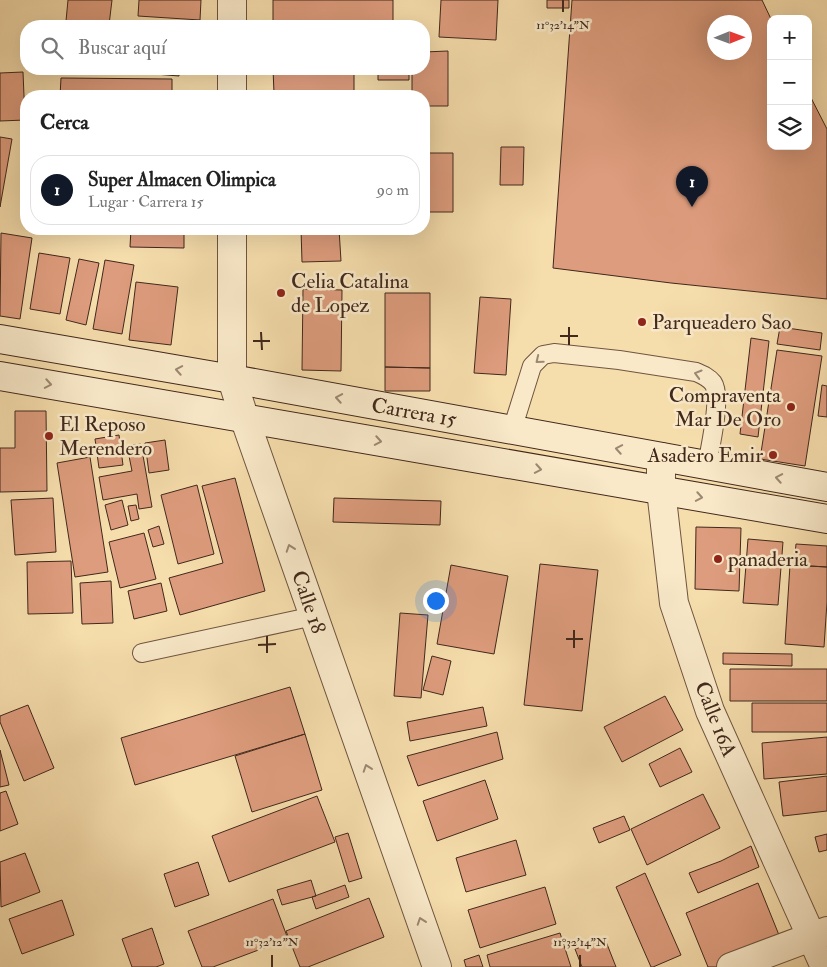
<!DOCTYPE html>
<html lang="es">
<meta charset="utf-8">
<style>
body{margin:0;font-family:"IM FELL Double Pica",serif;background:#f6f6f6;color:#222}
.controls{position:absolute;right:15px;top:15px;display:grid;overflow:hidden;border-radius:10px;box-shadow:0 5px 20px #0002}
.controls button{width:45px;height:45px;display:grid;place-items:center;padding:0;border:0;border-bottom:1px solid #e0e0e0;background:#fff;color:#222;font:25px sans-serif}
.compass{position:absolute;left:707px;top:15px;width:45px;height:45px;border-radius:50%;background:#fff;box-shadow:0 5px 20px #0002;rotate:89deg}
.you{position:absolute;left:435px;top:600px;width:18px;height:18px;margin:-12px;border:4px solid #fff;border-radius:50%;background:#1a73e8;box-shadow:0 0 0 8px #1a73e833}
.badge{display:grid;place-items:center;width:32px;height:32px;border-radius:50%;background:#111827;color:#fff;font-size:16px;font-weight:700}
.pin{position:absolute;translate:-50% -41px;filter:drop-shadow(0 1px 2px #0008)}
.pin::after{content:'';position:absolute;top:26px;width:18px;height:15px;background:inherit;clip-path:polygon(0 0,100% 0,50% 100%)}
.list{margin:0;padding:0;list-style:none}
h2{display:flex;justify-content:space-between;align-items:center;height:65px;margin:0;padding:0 20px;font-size:21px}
h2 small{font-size:16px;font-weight:400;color:#767676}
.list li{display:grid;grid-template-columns:32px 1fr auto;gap:15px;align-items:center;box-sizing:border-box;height:70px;margin:0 10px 10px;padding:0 10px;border:1px solid #e0e0e0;border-radius:20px}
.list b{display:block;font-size:19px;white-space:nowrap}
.list p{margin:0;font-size:16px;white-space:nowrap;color:#767676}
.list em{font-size:16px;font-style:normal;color:#767676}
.icon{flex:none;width:28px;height:28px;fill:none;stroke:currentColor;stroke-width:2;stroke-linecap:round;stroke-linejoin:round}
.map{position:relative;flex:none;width:827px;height:967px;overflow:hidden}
.search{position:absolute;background:#fff;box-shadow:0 5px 20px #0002;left:20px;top:20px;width:410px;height:55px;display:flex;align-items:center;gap:12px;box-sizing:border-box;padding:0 18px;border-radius:20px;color:#767676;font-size:19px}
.panel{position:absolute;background:#fff;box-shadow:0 5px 20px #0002;left:20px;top:90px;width:410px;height:145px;border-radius:20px}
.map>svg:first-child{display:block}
.building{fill:#dd9c7d;stroke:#41281c;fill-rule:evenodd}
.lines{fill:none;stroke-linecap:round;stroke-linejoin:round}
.lane-casing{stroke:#6e5540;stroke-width:20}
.street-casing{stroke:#6e5540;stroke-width:30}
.secondary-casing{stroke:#41281c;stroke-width:30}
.lane{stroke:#f9e9c9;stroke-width:18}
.street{stroke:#f9e9c9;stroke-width:28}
.secondary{stroke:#f9e9c9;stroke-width:28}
.oneway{stroke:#9d8872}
.ticks{fill:none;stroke:#41281c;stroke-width:2}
.poi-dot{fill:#8f2418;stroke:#f9e9c9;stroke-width:2}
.labels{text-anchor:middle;stroke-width:5;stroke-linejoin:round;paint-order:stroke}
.poi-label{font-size:21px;fill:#41281c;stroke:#f9e9c9;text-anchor:start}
.street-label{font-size:21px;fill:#41281c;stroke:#f9e9c9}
.ticks-label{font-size:12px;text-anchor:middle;fill:#41281c;stroke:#f9e9c9;stroke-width:5;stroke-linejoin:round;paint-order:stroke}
</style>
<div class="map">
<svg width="827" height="967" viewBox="0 0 827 967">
<rect width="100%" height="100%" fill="#f6ddac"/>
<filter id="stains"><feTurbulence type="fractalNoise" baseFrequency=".004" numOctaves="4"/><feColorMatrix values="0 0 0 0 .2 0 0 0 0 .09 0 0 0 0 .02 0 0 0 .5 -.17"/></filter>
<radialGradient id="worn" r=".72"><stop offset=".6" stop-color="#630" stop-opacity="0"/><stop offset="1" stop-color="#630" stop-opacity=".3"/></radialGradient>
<!-- building -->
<path class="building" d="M68,0H112L109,25L66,21Z
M139,0H201L200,20L138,16Z
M273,0H393V26H273Z
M441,0H498L496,40L439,37Z
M547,0H569V8H547Z
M572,0H762L771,19V146H808V92L827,129V299L671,283L553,268ZM714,22H744V52H714Z
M448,51V106H424V96H412V69H424V52Z
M94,69H179V76Z
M273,69H354V91L274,93Z
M409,71V80H378V72Z
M23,72L25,120L0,121V73Z
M61,78L172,79V96H60Z
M0,137L12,139L0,207Z
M501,147H524L523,185H500Z
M425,153H453V212H425Z
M131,229H184V248L130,247Z
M301,229H339L341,261L302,262Z
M1,233L32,238L20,319L0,316Z
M39,253L70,258L60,314L30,309Z
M79,259L99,263L86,325L66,320Z
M105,260L134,265L122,334L93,329Z
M136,282L178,287L171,345L129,340Z
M303,289L342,290L341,371L302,370Z
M385,293H430V368L385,367Z
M480,297L511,299L506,375L474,373Z
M780,327L822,333L820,350L777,344Z
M751,338L769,341L758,437L740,434Z
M777,350L822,356L805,466L760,459Z
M385,367L430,368V391H385Z
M822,385L827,386V417L818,416Z
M15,411H46L47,491L0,492V448H15Z
M119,435L123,465L99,468L95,439Z
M165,440L169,470L149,473L145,443Z
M141,444L152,507L139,509L137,494L103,500L99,477L132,471L127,446Z
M90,457L108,572L75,577L57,463Z
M235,478L265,591L180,615L169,578L223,563L202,486Z
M197,485L214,554L178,564L161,495Z
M53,498L56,552L15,555L11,500Z
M334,498L441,501L440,525L333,522Z
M122,500L128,525L111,530L105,505Z
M136,505L139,519L131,521L128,506Z
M159,526L164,544L153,547L148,530Z
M696,527L741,528L739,591L695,589Z
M144,533L156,579L120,588L109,542Z
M748,539L783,542L778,605L743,603Z
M796,544L827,546V567L794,565Z
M71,561L73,613L28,614L27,562Z
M540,564L598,570L582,711L524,705Z
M451,565L508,576L494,654L437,644Z
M790,565L827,567V602L824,647L785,644Z
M111,581L113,623L82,624L80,583Z
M161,583L167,611L134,619L128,591Z
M400,613L428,615L421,698L394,696Z
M723,653L792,654V666L723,664Z
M432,656L451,661L443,695L423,690Z
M730,669H827V701H730Z
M290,687L305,734L135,785L121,738Z
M665,696L683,730L622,762L604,727Z
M752,703H827V732H752Z
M28,705L54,768L24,781L0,722V716Z
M483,707L487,726L410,741L407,722Z
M497,732L503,759L418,786L407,756Z
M305,734L322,790L252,812L235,756Z
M827,737V774L764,779L762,743Z
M680,748L692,772L660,787L649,764Z
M0,750L9,785L0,787Z
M827,776V811L783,816L779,782Z
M485,780L498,819L437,841L423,801Z
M6,791L18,824L0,831V793Z
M703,794L720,828L647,865L631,829Z
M317,796L335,842L229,882L212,836Z
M624,816L630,830L599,843L593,828Z
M348,833L362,878L349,882L335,837Z
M827,834V850L819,852L815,837Z
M516,840L526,875L466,892L456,858Z
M751,846L759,867L698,893L689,873L721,861Z
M25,853L40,892L1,907L0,862Z
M198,862L209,895L175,907L164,874Z
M645,873L681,955L653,967H651L616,887Z
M311,880L316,896L282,905L277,890Z
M758,883L781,940L716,967H708L686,913Z
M345,885L349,897L316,909L312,897Z
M545,887L556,924L480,948L468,910Z
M369,898L384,937L308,967H300L286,931Z
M273,899L288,939L213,967H202L188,931Z
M62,900L74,935L22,954L9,919Z
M152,928L164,964L156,967H132L122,939Z
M560,933L571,967H490L487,955Z
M605,939L616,967H582L575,949Z
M479,955L483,967H466L464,960Z"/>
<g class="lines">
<defs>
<path id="lane" d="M512,430L532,366L543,355L554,353L619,360L696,372C703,375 708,377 713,383C722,396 710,448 707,465
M142,653L314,616"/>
<path id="street" d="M232,0V26
M232,69V96
M232,229V379L244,417L437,967
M661,457V490L674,603L710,711L825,967
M731,967L827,931"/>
<path id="secondary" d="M0,339L232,379L827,487
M0,376L827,519"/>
</defs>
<!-- lane casing -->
<use href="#lane" class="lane-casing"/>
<!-- street casing -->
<use href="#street" class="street-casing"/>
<!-- secondary casing -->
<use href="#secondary" class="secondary-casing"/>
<!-- lane -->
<use href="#lane" class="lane"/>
<!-- street -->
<use href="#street" class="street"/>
<!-- secondary -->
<use href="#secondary" class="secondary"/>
</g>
<!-- one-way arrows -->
<defs><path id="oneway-chevron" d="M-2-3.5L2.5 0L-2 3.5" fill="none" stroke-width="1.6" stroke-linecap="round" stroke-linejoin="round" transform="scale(1.25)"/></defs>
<g class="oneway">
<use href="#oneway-chevron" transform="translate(539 360) rotate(141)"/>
<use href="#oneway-chevron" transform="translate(179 370) rotate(-170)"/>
<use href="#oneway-chevron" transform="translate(698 374) rotate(-164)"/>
<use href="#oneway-chevron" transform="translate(48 384) rotate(10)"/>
<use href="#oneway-chevron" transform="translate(339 398) rotate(-170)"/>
<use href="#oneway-chevron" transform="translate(378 441) rotate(10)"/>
<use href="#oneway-chevron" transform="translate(619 449) rotate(-170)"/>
<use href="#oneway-chevron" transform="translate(538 469) rotate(10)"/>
<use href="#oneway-chevron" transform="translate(779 478) rotate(-170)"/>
<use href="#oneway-chevron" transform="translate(699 497) rotate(10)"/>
<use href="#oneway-chevron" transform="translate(290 548) rotate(-109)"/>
<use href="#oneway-chevron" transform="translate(367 768) rotate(-109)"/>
<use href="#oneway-chevron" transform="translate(421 921) rotate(-109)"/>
</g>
<!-- ticks -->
<path class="ticks" d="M563,0V12M569,327V345M261,332L262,350M560,336H578M253,341H270M574,630V648M267,636V653M566,639H583M258,645L276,644M272,955V967M580,955V967"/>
<!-- markers -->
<g class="poi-dot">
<circle cx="281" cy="293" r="5"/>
<circle cx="642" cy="322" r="5"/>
<circle cx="791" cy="407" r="5"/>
<circle cx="49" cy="436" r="5"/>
<circle cx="773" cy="455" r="5"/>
<circle cx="718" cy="559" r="5"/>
</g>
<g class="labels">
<!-- poi labels -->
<g class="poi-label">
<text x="291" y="288">Celia Catalina<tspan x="291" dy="24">de Lopez</tspan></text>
<text x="652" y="329">Parqueadero Sao</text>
<text x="781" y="402" text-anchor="end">Compraventa<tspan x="781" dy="24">Mar De Oro</tspan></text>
<text x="59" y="431">El Reposo<tspan x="59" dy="24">Merendero</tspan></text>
<text x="763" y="462" text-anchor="end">Asadero Emir</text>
<text x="728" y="566">panaderia</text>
</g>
<!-- street labels -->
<g class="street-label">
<text transform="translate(414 412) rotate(10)" y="7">Carrera 15</text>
<text transform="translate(309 602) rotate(71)" y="7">Calle 18</text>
<text transform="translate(716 719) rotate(68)" y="7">Calle 16A</text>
</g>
</g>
<g class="ticks-label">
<text x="563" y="29">11°32'14"N</text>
<text x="272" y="946">11°32'12"N</text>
<text x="580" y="946">11°32'14"N</text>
</g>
<rect width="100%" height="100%" filter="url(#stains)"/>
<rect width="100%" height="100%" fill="url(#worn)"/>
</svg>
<div class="controls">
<button>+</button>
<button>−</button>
<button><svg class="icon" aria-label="layers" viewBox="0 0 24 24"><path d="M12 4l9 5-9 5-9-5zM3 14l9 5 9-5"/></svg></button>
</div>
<svg class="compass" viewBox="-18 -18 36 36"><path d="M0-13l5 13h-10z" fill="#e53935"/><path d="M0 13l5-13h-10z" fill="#767676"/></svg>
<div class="you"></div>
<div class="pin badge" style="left:692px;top:207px">1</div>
<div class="search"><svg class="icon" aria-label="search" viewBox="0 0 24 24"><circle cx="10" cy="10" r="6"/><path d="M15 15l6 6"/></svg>Buscar aquí</div>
<section class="panel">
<h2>Cerca<small></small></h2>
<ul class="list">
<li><span class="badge">1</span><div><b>Super Almacen Olimpica</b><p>Lugar · Carrera 15</p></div><em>90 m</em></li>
</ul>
</section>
</div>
